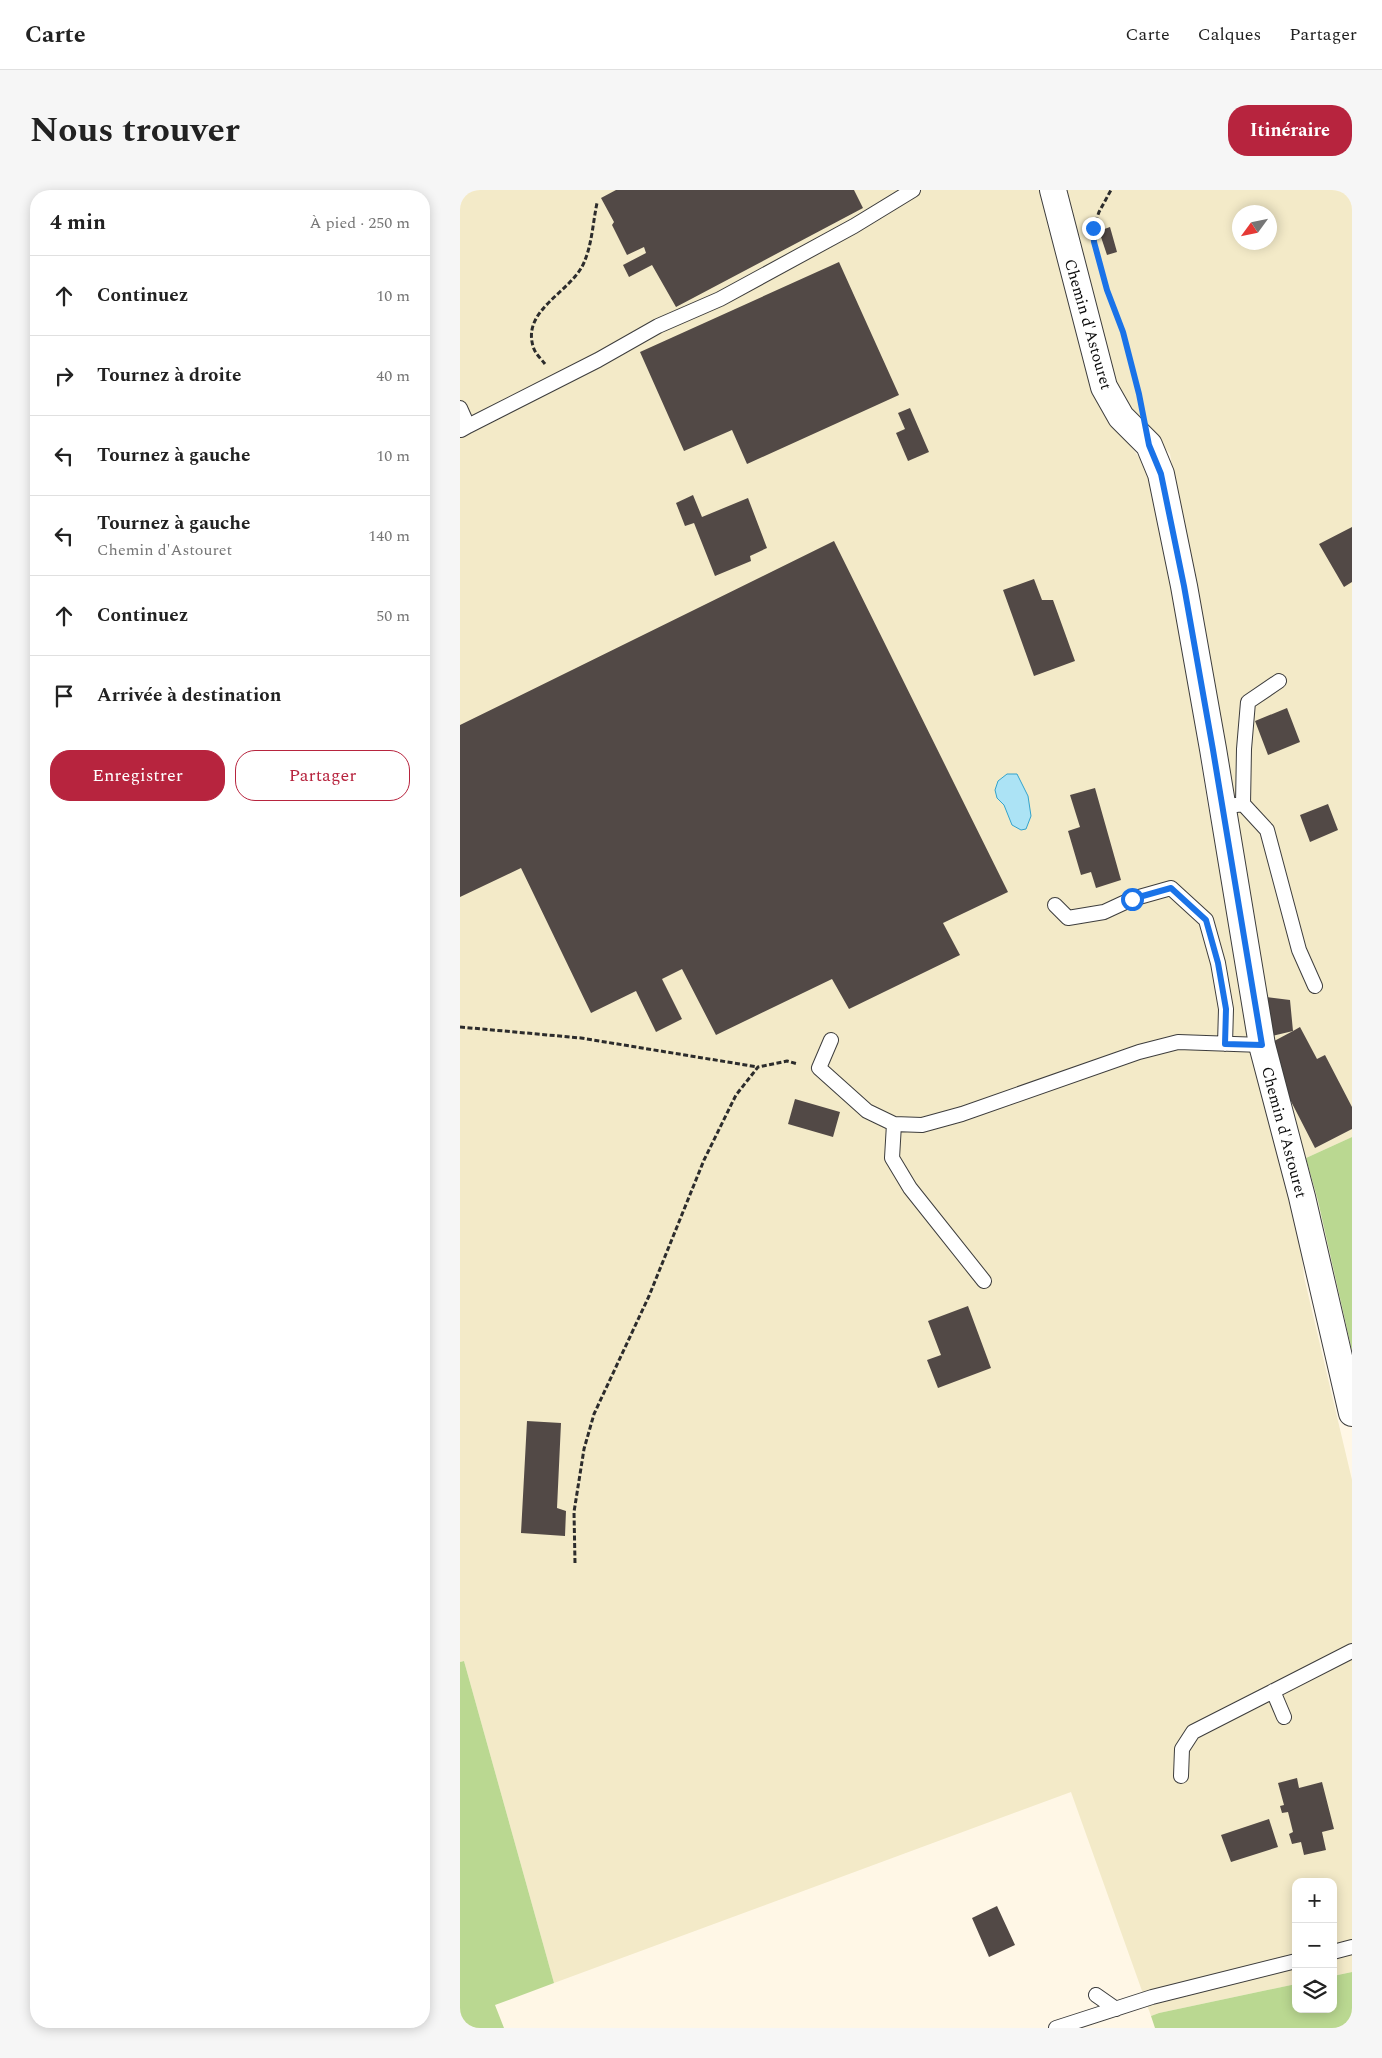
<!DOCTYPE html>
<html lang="fr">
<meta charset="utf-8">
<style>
body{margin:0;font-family:Spectral,serif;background:#f6f6f6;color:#222}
.controls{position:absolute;right:15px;bottom:15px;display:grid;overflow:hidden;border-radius:10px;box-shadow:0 2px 12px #0003}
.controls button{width:45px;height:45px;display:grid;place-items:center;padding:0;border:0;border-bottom:1px solid #e0e0e0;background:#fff;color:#222;font:25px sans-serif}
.compass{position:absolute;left:772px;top:15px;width:45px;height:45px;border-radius:50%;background:#fff;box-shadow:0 2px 12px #0003;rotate:237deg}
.stop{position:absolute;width:15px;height:15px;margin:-11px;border:4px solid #1a73e8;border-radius:50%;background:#fff}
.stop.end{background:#1a73e8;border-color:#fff;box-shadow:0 1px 5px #0008}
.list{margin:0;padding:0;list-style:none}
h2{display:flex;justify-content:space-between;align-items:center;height:65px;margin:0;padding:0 20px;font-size:21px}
h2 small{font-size:16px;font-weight:400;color:#767676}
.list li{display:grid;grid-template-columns:32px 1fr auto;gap:15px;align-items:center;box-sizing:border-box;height:80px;padding:0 20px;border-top:1px solid #e0e0e0}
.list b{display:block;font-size:19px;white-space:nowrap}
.list p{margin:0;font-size:16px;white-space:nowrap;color:#767676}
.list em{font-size:16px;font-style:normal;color:#767676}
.actions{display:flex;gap:10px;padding:15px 20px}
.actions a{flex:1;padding:11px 0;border:1px solid #b7243e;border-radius:20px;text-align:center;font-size:18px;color:#b7243e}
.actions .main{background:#b7243e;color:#fff}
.icon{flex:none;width:28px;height:28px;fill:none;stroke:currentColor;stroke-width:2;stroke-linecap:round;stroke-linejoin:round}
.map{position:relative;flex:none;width:892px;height:1838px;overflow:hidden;border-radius:20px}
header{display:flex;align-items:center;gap:30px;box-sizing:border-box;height:70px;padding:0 25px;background:#fff;border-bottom:1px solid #e0e0e0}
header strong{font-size:24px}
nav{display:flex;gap:28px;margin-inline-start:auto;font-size:18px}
.intro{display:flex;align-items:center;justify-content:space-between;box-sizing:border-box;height:120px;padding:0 30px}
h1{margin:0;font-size:35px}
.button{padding:12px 22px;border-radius:20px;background:#b7243e;color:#fff;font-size:18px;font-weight:700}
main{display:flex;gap:30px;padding:0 30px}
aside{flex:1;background:#fff;border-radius:20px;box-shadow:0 2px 12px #0003}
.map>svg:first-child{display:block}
.farmland{fill:#f3eac8;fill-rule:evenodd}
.forest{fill:#bad891}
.water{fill:#ace3f5;stroke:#33a3cc}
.building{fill:#524946}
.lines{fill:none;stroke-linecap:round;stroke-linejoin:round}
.service-casing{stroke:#3d3d3d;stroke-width:16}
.minor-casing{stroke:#3d3d3d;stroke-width:28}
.path{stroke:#2c2c2c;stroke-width:3;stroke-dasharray:5 2.5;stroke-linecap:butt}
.service{stroke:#fff;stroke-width:14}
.minor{stroke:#fff;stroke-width:26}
.route{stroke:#1a73e8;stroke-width:6}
.labels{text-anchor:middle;stroke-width:5;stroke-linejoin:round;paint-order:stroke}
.street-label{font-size:16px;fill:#0a0a0a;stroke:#fff}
</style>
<header>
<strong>Carte</strong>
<nav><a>Carte</a><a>Calques</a><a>Partager</a></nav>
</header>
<div class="intro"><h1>Nous trouver</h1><a class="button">Itinéraire</a></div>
<main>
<aside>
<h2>4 min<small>À pied · 250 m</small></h2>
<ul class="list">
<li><svg class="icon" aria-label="ahead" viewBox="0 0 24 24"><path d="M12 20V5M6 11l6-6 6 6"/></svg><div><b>Continuez</b></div><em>10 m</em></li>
<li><svg class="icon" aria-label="right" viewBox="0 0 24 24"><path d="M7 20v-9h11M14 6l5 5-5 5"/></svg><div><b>Tournez à droite</b></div><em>40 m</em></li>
<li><svg class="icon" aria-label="left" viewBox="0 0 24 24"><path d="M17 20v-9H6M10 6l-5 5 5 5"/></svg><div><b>Tournez à gauche</b></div><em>10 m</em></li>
<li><svg class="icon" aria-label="left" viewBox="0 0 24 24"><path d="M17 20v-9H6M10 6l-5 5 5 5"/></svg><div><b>Tournez à gauche</b><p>Chemin d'Astouret</p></div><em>140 m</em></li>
<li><svg class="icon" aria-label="ahead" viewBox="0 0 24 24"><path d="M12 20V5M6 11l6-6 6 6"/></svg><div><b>Continuez</b></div><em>50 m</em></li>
<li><svg class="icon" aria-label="arrive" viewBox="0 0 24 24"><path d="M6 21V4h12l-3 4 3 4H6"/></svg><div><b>Arrivée à destination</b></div></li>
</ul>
<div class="actions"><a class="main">Enregistrer</a><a>Partager</a></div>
</aside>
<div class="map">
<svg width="892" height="1838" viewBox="0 0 892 1838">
<rect width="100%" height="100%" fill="#fff7e6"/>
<!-- farmland -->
<path class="farmland" d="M0,0H584L663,246L690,282L717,424L748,616L778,770L791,864L838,1023L844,1087L892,1290V1782L873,1786V1692H836V1794L699,1823L691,1826L611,1602L94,1793L4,1471L0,1472Z
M606,0H892V947L846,968L826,914L710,264L668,215L648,184ZM779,22H809V52H779Z"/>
<!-- forest -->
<path class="forest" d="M892,947V1161L858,1011L846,968Z
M4,1471L94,1793L35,1815L44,1838H0V1472Z
M892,1782V1838H695L691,1826L699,1823L836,1794V1819H873V1786Z"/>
<!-- water -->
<path class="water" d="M547,584H557L568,606L571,626L566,639L561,640L552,635L544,615L537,608L535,600L538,591Z"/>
<!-- building -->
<path class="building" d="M156,0H394L403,18L216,117L192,75L169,87L163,75L186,63L184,57L167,65L152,35L154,32L141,8Z
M650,37L657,62L647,65L639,41Z
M379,72L439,205L287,274L272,240L224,261L180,162Z
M450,218L469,262L448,271L436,243L445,239L438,223Z
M233,305L242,327L288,308L307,358L290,366L291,371L255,386L234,333L225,336L216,313Z
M892,337V392L884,397L859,354Z
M374,351L548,702L483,733L500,765L389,819L372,789L256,845L222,779L202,789L222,829L196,842L176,801L131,823L61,678L0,707V535Z
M574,389L582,410H593L615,471L574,486L543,400Z
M827,518L840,552L808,565L795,531Z
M635,598L661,690L636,698L631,682L621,685L608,641L620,637L610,605Z
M868,614L878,640L850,652L840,625Z
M806,807L830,810L833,841L840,837L857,869L865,865L892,917V939L855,958L803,857L833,841L812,846Z
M335,909L380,922L373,947L328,934Z
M508,1116L531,1178L478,1198L467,1170L481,1165L468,1131Z
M67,1231L101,1233L97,1318L106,1321L105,1346L61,1343Z
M837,1588L839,1598L862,1592L874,1639L862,1642L866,1660L844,1665L841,1652L832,1654L829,1644L833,1642L828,1622L822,1623L820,1616L824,1615L818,1593Z
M809,1629L818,1657L771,1672L761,1645Z
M537,1716L555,1755L529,1767L512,1728Z"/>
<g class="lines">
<defs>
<path id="service" d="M0,218L8,236L1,240
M8,236L138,170L198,136L260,109L394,36L453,0
M783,614L784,559L788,512L819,491
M762,617L783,614L807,640L839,760L855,796
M595,715L608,728L644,722L672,709L711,698L746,730L758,773L766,819L765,854
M371,850L359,878L407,921L434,934
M524,1091L450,998L432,968L434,934L462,935L502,924L679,862L718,852L802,855
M813,1501L824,1527
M721,1586L722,1559L733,1542L892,1461
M873,1762L892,1757
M636,1805L656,1819
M596,1838L692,1807L836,1771"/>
<path id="minor" d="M593,0L644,197L661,227L689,255L701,284L724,396L753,559L802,855L842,1007L892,1223"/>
</defs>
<!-- service casing -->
<use href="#service" class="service-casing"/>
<!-- minor casing -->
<use href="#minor" class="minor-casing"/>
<!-- path -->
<path class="path" d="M633,39L639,22L651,0
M654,117L663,142L677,195
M85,174C82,170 76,164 74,159C59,119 114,102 125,70C132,53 133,32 137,13
M0,837L121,848L298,877
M115,1373L114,1322L124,1259L134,1224L189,1106L244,970L276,905L298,877L327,871L338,874"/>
<!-- service -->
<use href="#service" class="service"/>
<!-- minor -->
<use href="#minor" class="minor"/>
</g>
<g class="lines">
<!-- route -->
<path class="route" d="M633,38L634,52L647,100L663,142L679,204L689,255L701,284L724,396L753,560L802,855L765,854L766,819L758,773L746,730L711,698L672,709"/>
</g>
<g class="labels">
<!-- street labels -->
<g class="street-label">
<text transform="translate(629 134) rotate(74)" y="6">Chemin d'Astouret</text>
<text transform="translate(825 942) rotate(75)" y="6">Chemin d'Astouret</text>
</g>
</g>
</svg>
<div class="controls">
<button>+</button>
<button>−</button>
<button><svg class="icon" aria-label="layers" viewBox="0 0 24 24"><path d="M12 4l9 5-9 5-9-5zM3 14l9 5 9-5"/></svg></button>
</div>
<svg class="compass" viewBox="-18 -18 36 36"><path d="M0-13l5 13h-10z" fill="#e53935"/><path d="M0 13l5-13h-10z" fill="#767676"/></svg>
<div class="stop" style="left:672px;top:709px"></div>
<div class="stop end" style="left:633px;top:38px"></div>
</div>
</main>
